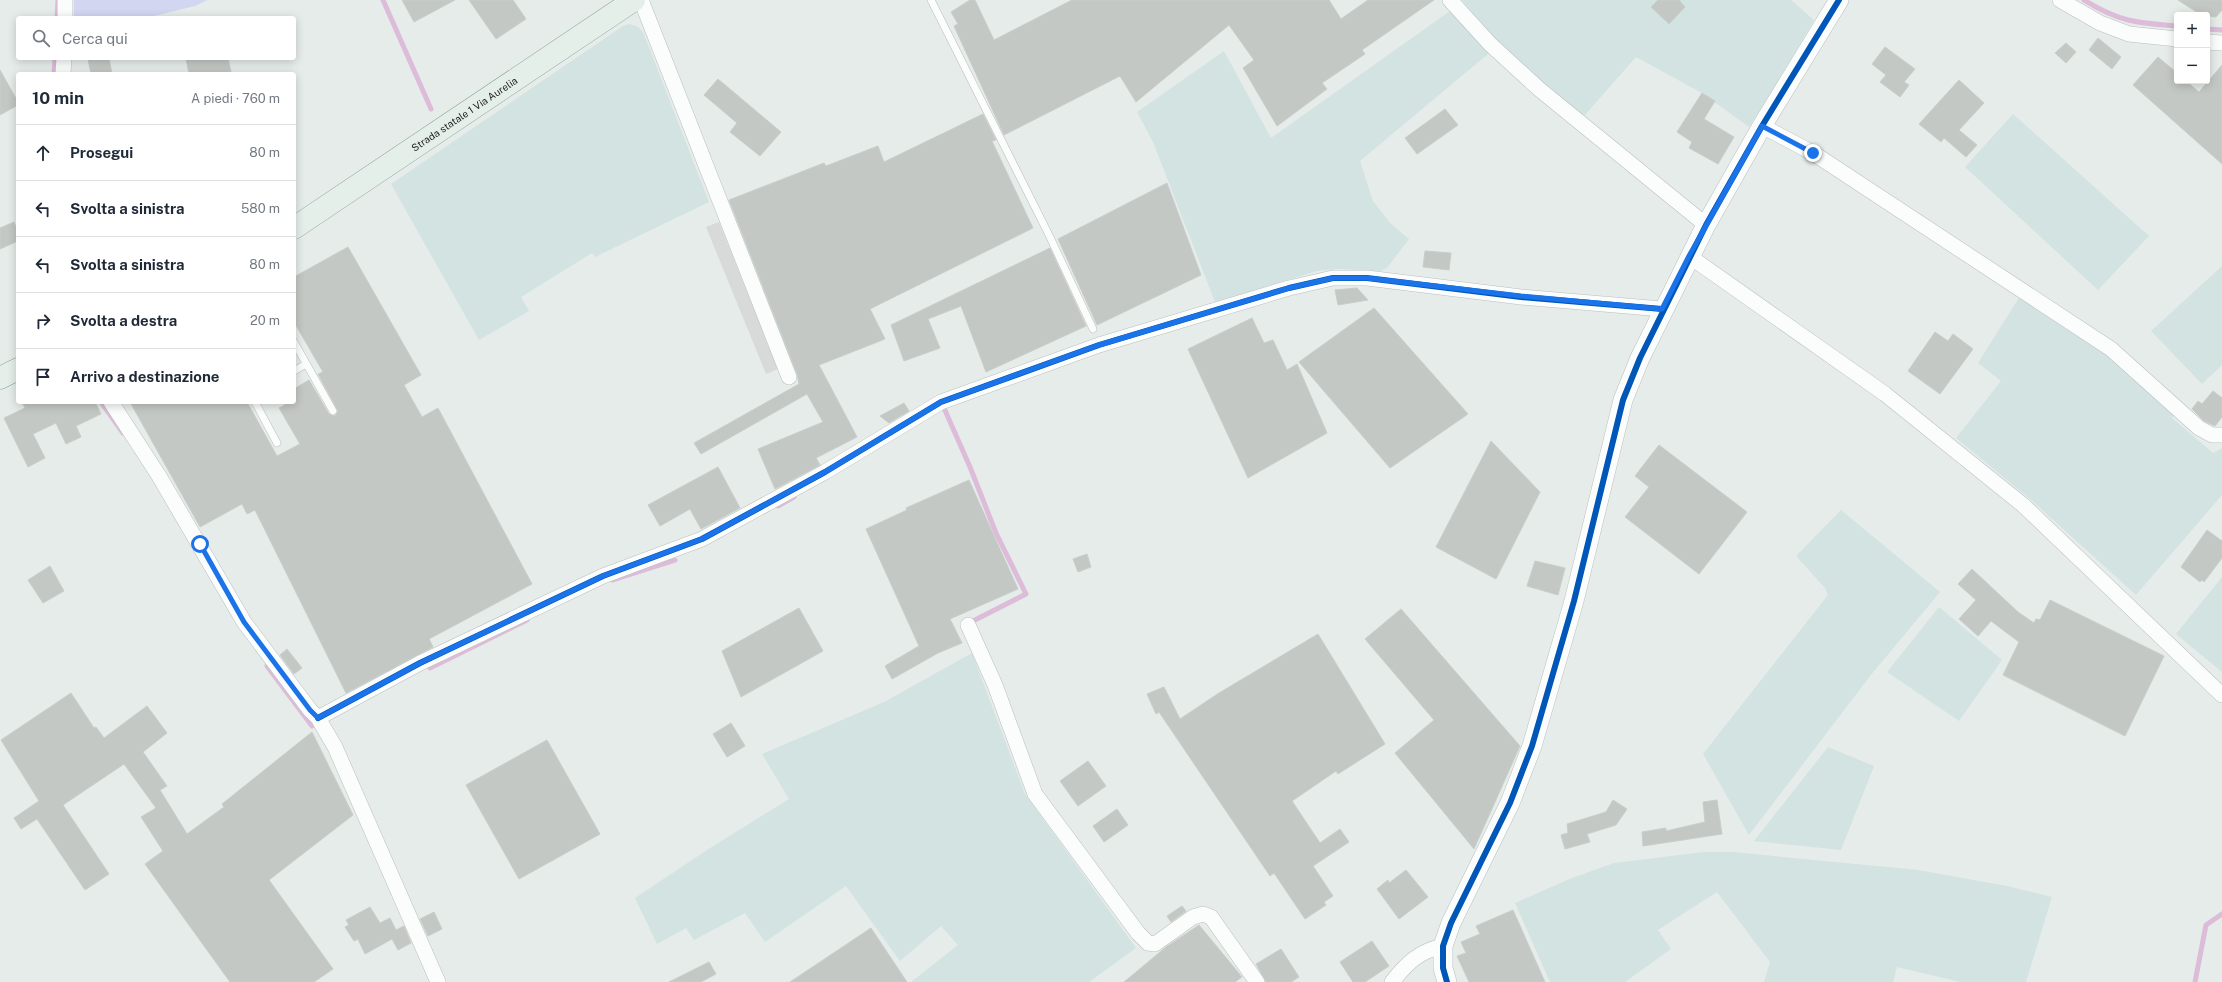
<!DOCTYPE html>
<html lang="it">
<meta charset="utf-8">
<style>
body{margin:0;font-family:"Public Sans",sans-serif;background:#f2f2f3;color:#1f2937}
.controls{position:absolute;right:12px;top:12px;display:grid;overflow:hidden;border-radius:4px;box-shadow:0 2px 10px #0003}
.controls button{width:36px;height:36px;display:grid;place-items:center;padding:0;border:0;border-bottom:1px solid #e0e1e3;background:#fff;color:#1f2937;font:20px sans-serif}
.stop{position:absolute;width:12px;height:12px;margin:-9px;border:3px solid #1a73e8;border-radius:50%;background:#fff}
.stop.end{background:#1a73e8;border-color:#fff;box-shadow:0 1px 4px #0008}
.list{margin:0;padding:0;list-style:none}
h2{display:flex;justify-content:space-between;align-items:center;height:52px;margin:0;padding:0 16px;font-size:17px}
h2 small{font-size:13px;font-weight:400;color:#747a83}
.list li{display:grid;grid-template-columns:26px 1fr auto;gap:12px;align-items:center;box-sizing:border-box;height:56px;padding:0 16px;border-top:1px solid #e0e1e3}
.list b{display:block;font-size:15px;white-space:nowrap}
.list em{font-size:13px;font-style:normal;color:#747a83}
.icon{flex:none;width:22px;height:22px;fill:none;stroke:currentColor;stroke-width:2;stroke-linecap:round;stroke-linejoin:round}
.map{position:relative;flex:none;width:2222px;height:982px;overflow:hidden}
.search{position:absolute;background:#fff;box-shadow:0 2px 10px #0003;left:16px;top:16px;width:280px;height:44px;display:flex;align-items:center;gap:10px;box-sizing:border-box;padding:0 14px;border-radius:4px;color:#747a83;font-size:15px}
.panel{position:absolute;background:#fff;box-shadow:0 2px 10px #0003;left:16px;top:72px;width:280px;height:332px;border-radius:4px}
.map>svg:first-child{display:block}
.farmland{fill:#d2e3e2}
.park{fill:#d3d6f0}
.parking{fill:#d7dad9}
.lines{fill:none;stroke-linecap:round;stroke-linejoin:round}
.stream{stroke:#dcbcd9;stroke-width:5}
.building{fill:#c3c8c5;stroke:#c7cfca}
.service-casing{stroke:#bcbfbe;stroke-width:8}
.minor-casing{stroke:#bcbfbe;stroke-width:16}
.tertiary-casing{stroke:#bcbfbe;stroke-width:20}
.primary-casing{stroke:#85a094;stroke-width:23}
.service{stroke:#fbfcfc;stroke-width:7}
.minor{stroke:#fbfcfc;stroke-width:15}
.tertiary{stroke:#fbfcfc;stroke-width:19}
.primary{stroke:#e5efea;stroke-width:22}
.cycleway-casing{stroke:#fff;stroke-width:8}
.cycleway{stroke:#0057b8;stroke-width:6}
.route{stroke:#1a73e8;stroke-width:5}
.labels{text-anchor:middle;stroke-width:3;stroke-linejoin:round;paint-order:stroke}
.street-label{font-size:10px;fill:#1d1d1d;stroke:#fff}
</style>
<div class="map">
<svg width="2222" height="982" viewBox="0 0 2222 982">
<rect width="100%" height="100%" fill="#e6ece9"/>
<!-- farmland -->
<path class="farmland" d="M1462,0H1791L1814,20L1785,70L1749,127L1702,93L1636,57L1584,116L1545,85L1493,39Z
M1450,11L1487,50L1488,54L1360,161L1373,201L1390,223L1409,239L1387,268L1380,271L1339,269L1317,271L1215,302L1153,142L1137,112L1224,51L1271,138Z
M630,24L638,27L643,32L709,202L595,257L592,253L521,297L529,311L479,340L391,184L623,26Z
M2013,114L2149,236L2098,290L1965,167Z
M2222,266V365L2202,384L2151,331Z
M2020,296L2107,352L2176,412L2172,418L2213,453L2222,448V495L2136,595L2030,499L1956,438L2001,381L1978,363Z
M1841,510L1940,592L1870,676L1749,835L1703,754L1828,595L1825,588L1796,556Z
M2222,577V672L2176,634Z
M1939,607L2002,660L1959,721L1887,672Z
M972,653L1025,794L1136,948L1089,982H911L958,945L941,926L900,961L846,886L765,942L745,913L694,940L686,928L657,944L635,898L707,850L789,799L762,754L884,702Z
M1828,747L1874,766L1841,850L1754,841Z
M1704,852H1733L1918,870L2007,886L2052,897L2026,982H1960L1897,967L1893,982H1764L1770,962L1717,892L1658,930L1671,949L1625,982H1550L1515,903L1572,878L1614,863Z"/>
<!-- park -->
<path class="park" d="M74,0H207L195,6L146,18H74Z"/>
<!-- parking -->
<path class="parking" d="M719,222L778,369L766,374L706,227Z"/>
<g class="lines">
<!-- stream -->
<path class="stream" d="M383,0L431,109
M2084,0C2120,22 2136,23 2177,26
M57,18L58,0
M2207,29L2222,30
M54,74L55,58
M101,402L123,433
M944,408L970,467L996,533L1026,594L973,621
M778,506L794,497
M612,580L675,560
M267,666L312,726
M430,668L527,620
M2195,982L2206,925L2222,914"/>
</g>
<!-- building -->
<path class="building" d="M402,0H455L414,22Z
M469,0H513L526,19L496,39Z
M970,0H975L994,40L1072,0H1329L1341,19L1368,0H1434L1362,50L1365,54L1322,83L1327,89L1277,126L1243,68L1254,60L1229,25L1136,102L1120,76L1004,135L954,26L958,24L951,12Z
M1658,0H1679L1685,7L1669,24L1651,7Z
M2178,0H2222V10L2216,17L2201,15Z
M2098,38L2121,57L2112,69L2089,50Z
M2066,43L2076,52L2066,63L2055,53Z
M1885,47L1915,69L1904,82L1909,85L1900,97L1880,82L1886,75L1872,64Z
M2158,57L2177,73V81H2186L2199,92L2222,65V164L2133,85Z
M96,58H109L112,74H91L88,59Z
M186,58H228L231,72L189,74Z
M0,70L18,102V105L0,115Z
M718,79L781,132L760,156L730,132L737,123L704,95Z
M1959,80L1984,103L1959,130L1977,145L1966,157L1944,138L1941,142L1919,124Z
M1702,93L1715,101L1704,119L1734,137L1718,164L1689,148L1692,142L1677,132Z
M1445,109L1458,125L1417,154L1405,138Z
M983,114L996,140L992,141L1033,228L870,309L885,339L819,365L857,437L816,458L820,465L775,489L758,449L823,422L807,394L701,454L694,443L799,384L797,374L729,200L824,163L826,166L878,146L884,162Z
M1167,183L1201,275L1097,325L1058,239Z
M14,222L18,232V241L0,249V228Z
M348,247L421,375L404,385L422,417L438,408L532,584L429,639L433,647L346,693L255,510L247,514L242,504L200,527L130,402H247L277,456L300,444L279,408L290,402H294V389L309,380L329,414L335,416L338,411L318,374L323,372L294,322V277Z
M1050,248L1086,326L986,372L961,306L928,319L940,348L904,361L891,325Z
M1425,251L1451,253L1449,270L1423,267Z
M1357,288L1368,300L1338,305L1335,290Z
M1374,308L1468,414L1390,468L1299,362Z
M1252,318L1264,343L1273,340L1287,370L1297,364L1327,433L1248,478L1188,349Z
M1935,332L1948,341L1953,334L1973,349L1940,394L1908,371Z
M2213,391L2222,398V417L2215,426L2204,421L2192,409L2198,401L2202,404Z
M22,402H95L101,414L76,426L81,437L66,444L56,423L33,434L45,458L28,467L4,418L25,408Z
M904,403L909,411L889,423L880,416Z
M1491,441L1540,492L1496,579L1436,547Z
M1659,445L1747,512L1699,574L1625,517L1649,487L1635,476Z
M718,467L740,508L701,529L690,509L660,526L648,505Z
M969,480L1018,589L950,619L962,643L938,653L892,679L885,666L919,646L866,529L907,510L906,508Z
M2207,530L2222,541V558L2204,582L2202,580L2200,582L2181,567Z
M1087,554L1091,567L1078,572L1073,559Z
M1535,561L1565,568L1558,595L1527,586Z
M50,566L64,591L43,603L28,580Z
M1972,569L2018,612L2034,623L2036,619L2040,620L2050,600L2164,656L2125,736L2003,675L2019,642L1991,621L1978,636L1959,619L1976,600L1958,584Z
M799,608L823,651L741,697L722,651Z
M1401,609L1520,746L1474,849L1395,753L1434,720L1365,639Z
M1318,634L1385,744L1338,774L1336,771L1292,801L1320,843L1340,829L1349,842L1313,866L1333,896L1324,902L1326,905L1305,919L1274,873L1270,876L1159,712L1156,714L1147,694L1164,687L1180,719L1219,693Z
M287,649L302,668L294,674L280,655Z
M71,693L94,728L96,727L104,738L147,706L167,733L143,752L167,786L160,790L187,834L224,807L222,804L312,732L353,815L269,880L333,969L314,982H230L145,864L163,851L141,817L156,808L124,764L63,805L109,874L85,890L37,819L21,829L14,818L39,801L1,740Z
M731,723L745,746L727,757L713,734Z
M547,740L600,834L519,879L466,785Z
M1088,761L1106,786L1078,806L1060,781Z
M1613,800L1627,809L1616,825L1587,834L1590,842L1565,849L1561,835L1568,833L1567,824L1606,812Z
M1717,800L1722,834L1643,846L1642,832L1666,828V831L1705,822L1703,802Z
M1117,809L1128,825L1104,842L1093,826Z
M1406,870L1428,897L1399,919L1377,889L1388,880L1389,883Z
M1182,906L1186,911L1171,922L1167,916Z
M370,907L380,923L390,918L396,930L404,926L411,943L398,950L392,939L365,954L358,939L354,941L345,927L349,925L346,920Z
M1513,910L1545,982H1469L1457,956L1466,953L1461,942L1480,934L1476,926Z
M434,912L442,929L428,936L420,919Z
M1199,925L1242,977L1235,982H1124L1166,947Z
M871,928L907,982H790Z
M1372,941L1389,966L1365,982H1353L1340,962Z
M1281,949L1299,977L1291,982H1266L1256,964Z
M709,962L716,974L701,982H669Z"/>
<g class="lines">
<defs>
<path id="service" d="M931,0L1049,235L1093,329
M294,342L333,411
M294,371L306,364
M255,402L277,443"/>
<path id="minor" d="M641,0L789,377
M1450,0L1490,44L1539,89L1706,225
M2060,0L2100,23L2129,34L2177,39
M65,18V0
M2207,42L2222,43
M63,74L64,58
M1762,126L1813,153L2111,349L2199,428L2212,435H2222
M1689,256L1885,394L2023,505L2222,695
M111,402L159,476L244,622L310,710L318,718L335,747L438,982
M968,625L995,685L1035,794L1138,933L1148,943L1155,944L1193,917L1203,914L1211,917L1257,982
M318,718L420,663L603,576L702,539L825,472L941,402L1099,345L1289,288L1333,278H1367L1521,297L1662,309
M1392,982C1406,964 1419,951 1443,946"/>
<path id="tertiary" d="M1447,982L1443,968V946L1451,923L1510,803L1532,746L1574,601L1623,400L1640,358L1706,225L1762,126L1839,0"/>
<g id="primary">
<path id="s1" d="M294,228L634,0"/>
<path d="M0,378L18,369"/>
</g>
</defs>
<!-- service casing -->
<use href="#service" class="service-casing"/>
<!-- minor casing -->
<use href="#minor" class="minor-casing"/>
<!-- tertiary casing -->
<use href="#tertiary" class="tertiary-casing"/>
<!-- primary casing -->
<use href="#primary" class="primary-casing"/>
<!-- service -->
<use href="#service" class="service"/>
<!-- minor -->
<use href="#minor" class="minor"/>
<!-- tertiary -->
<use href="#tertiary" class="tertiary"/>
<!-- primary -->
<use href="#primary" class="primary"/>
<defs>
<path id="cycleway" d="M318,718L420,663L603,576L702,539L825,472L941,402L1099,345L1289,288L1333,278H1367L1521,297L1662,309
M1447,982L1443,968V946L1451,923L1510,803L1532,746L1574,601L1623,400L1640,358L1706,225L1762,126L1839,0"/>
</defs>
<!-- cycleway casing -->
<use href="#cycleway" class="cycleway-casing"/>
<!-- cycleway -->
<use href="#cycleway" class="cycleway"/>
</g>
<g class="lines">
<!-- route -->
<path class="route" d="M200,544L244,622L310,710L318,718L420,663L603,576L702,539L825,472L941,402L1099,345L1289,288L1333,278H1367L1521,296L1662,309L1689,256L1762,126L1813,153"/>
</g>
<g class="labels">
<!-- street labels -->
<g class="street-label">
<text dy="4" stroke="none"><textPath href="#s1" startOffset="205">Strada statale 1 Via Aurelia</textPath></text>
</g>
</g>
</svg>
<div class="controls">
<button>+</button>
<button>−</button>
</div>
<div class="stop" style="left:200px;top:544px"></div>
<div class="stop end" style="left:1813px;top:153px"></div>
<div class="search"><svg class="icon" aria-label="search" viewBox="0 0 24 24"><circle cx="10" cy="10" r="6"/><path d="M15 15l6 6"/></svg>Cerca qui</div>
<section class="panel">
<h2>10 min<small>A piedi · 760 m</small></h2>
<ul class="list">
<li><svg class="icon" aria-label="ahead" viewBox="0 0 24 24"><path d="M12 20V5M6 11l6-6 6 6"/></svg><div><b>Prosegui</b></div><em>80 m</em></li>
<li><svg class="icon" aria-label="left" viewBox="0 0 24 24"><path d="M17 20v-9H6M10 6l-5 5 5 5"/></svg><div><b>Svolta a sinistra</b></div><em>580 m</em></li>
<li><svg class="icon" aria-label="left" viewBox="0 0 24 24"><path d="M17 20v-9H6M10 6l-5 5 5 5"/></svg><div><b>Svolta a sinistra</b></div><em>80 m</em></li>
<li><svg class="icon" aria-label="right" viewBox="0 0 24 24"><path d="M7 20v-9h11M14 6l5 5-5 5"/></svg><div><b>Svolta a destra</b></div><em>20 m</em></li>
<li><svg class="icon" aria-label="arrive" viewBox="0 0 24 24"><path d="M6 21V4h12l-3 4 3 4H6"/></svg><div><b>Arrivo a destinazione</b></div></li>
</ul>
</section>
</div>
